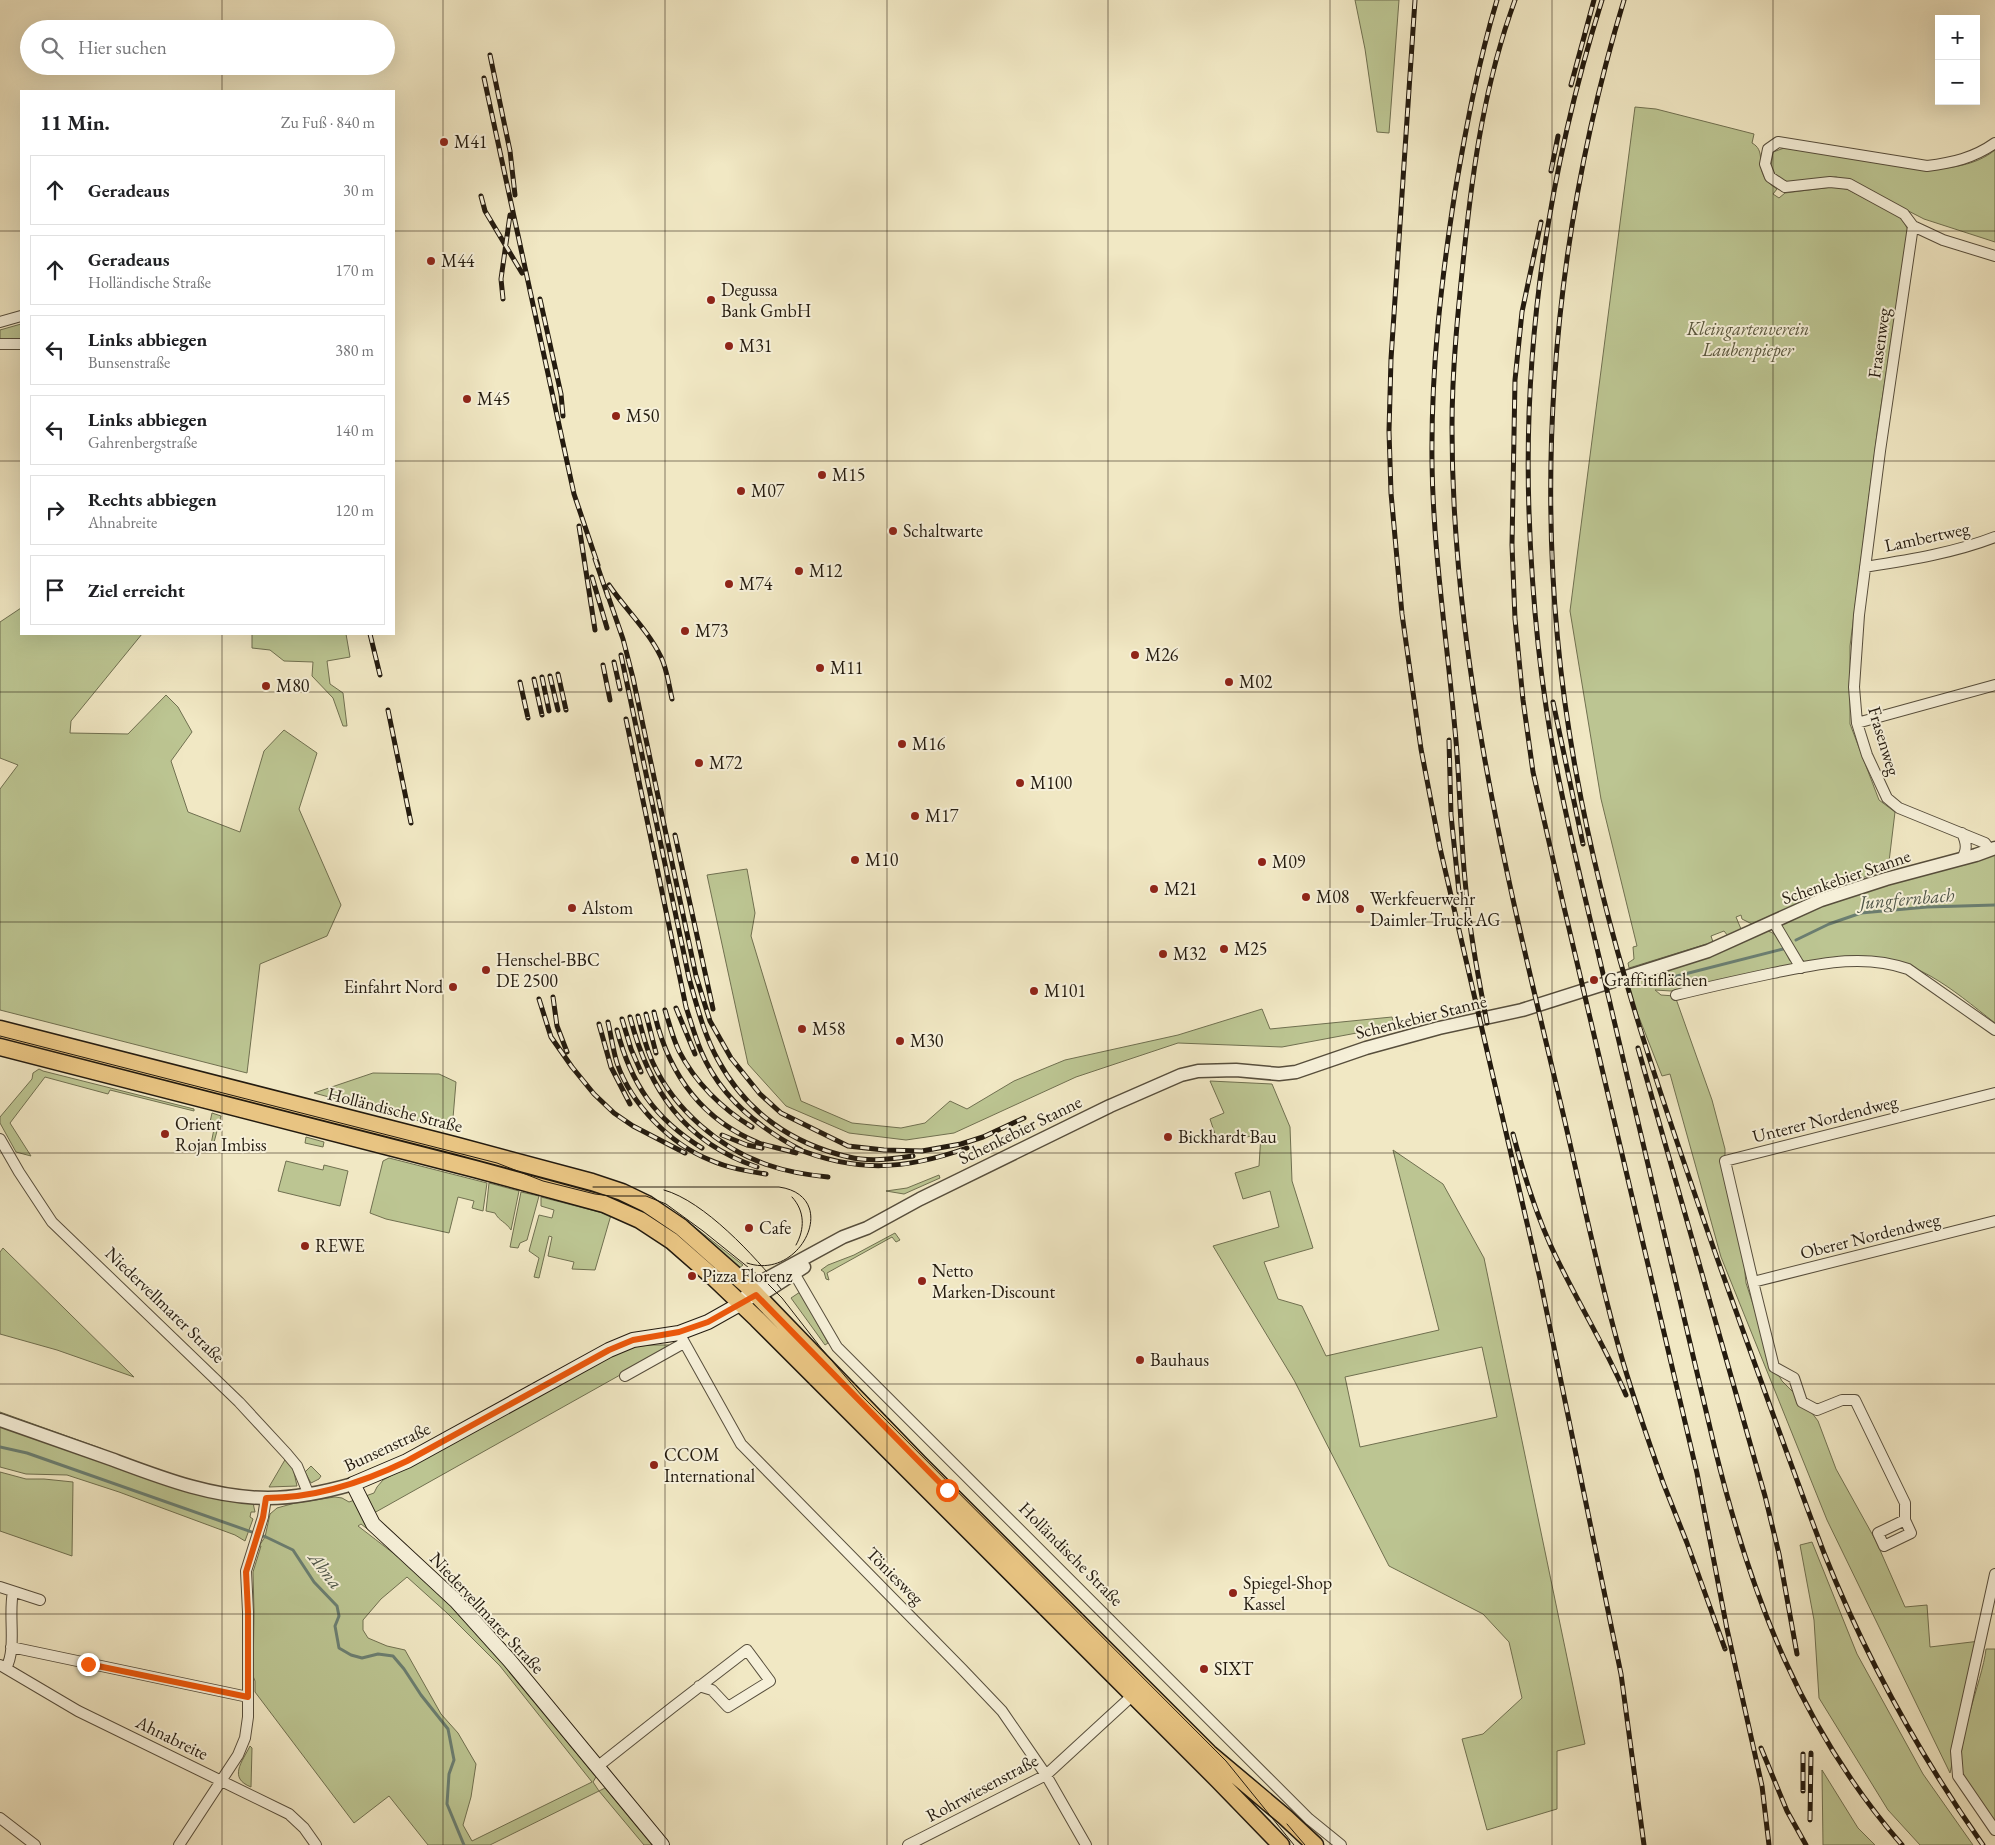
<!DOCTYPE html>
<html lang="de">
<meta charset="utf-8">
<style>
body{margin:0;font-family:"EB Garamond",serif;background:#f2f2f2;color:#202124}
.controls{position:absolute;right:15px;top:15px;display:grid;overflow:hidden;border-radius:0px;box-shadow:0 5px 20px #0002}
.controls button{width:45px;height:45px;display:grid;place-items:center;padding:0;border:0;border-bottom:1px solid #e0e0e0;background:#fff;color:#202124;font:25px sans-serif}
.stop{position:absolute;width:15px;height:15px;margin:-11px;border:4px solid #ea580c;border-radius:50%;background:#fff}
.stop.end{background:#ea580c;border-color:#fff;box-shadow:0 1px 5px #0008}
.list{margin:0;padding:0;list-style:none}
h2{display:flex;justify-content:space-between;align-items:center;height:65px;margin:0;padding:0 20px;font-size:21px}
h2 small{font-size:16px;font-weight:400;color:#757577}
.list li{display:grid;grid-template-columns:32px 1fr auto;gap:15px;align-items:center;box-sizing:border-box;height:70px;margin:0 10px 10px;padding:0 10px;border:1px solid #e0e0e0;border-radius:0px}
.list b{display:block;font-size:19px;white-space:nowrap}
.list p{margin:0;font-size:16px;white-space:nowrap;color:#757577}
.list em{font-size:16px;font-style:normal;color:#757577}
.icon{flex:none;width:28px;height:28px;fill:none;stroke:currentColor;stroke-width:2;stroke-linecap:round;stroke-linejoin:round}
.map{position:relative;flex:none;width:1995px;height:1845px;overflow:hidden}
.search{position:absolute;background:#fff;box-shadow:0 5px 20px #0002;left:20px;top:20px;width:375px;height:55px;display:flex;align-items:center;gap:12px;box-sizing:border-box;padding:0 18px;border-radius:28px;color:#757577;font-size:19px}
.panel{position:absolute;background:#fff;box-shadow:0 5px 20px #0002;left:20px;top:90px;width:375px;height:545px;border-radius:0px}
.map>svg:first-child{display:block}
.green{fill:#bcc592;stroke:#707050;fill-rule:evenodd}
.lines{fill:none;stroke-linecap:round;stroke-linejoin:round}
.stream{stroke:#6b7e71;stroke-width:3}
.minor-casing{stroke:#574e3c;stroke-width:12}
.tertiary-casing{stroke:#574e3c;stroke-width:15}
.secondary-casing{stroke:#241b0f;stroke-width:16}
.primary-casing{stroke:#241b0f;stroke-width:19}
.minor{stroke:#f6f0d9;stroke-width:10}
.tertiary{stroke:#f6f0d9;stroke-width:12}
.secondary{stroke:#f6f0d9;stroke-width:14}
.primary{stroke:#e8c482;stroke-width:16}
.tram{stroke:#241b0f;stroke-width:1}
.rail-casing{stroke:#241b0f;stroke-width:5}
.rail{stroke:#f6f0d9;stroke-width:3;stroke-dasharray:9;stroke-linecap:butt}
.route{stroke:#ea580c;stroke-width:6}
.grid{fill:none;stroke:#241b0f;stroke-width:1;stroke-opacity:0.55}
.poi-dot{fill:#8f2418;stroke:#f6f0d9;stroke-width:2}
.labels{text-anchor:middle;stroke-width:4;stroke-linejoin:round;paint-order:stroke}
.poi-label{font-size:18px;fill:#241b0f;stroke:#f6f0d9;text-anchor:start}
.park-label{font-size:18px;font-style:italic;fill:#59563d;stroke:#f6f0d9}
.street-label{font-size:18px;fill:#241b0f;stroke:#f6f0d9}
.water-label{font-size:19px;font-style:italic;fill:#4e5548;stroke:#f6f0d9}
</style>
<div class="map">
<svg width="1995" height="1845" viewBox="0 0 1995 1845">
<rect width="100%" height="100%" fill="#f1e8c4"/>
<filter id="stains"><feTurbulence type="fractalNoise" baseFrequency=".004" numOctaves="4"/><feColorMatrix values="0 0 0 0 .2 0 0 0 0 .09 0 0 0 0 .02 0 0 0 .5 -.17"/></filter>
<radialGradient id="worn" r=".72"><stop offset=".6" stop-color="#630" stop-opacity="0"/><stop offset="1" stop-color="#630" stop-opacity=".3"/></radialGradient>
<!-- green -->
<path class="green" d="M1355,0H1399L1389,133L1377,132L1365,49Z
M1635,107L1656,109L1754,134L1752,143C1765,150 1758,163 1763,174C1765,181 1771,185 1777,189L1773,194L1779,198L1785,193L1832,187L1847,189L1902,218L1908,230L1878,426L1850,646V724L1879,800L1895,812L1888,870L1831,887V889L1752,924L1742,919L1741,915L1736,917L1741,929L1728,936L1724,931L1711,936L1713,942L1629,968L1628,963L1634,959L1633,947L1637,946L1601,799L1570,611Z
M1787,147L1925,170C1950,168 1975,166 1995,150V242L1924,219L1850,181L1836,177L1789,183L1776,177L1771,166L1773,152Z
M21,324V339L0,340V330Z
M21,608V634H142L71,721L70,733L128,734L166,695L178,707L192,732L171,761L188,812L240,832L264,751L284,730L317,753L299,809L341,905L327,936L260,964L247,1073L0,1010V789L18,765L0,758V622Z
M252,634H346L350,657L327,661L330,684L343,693L347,726H343L333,698L312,676L313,662L284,661L270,650L252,648Z
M1995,854V1023C1950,988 1916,956 1855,956C1839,956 1822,959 1805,962L1800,958L1782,926L1785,921L1854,893Z
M747,869L755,913L751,936L801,1101L852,1123L901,1128L925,1123L950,1101L967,1109L1014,1081L1065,1060L1178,1035L1262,1009L1270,1029L1392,1017L1394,1026L1282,1047L1178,1043L1076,1077L954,1133L906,1140L849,1133L786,1106L748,1064L707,875Z
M1764,931C1776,930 1781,943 1787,952L1786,953L1790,961H1793L1791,965L1671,991L1655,990L1661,995L1675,996L1712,1100L1725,1149V1161L1740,1223L1746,1283L1773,1365L1782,1381L1806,1405L1818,1421L1836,1469L1876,1541L1905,1607L1927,1605L1930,1647L1980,1641L1950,1773L1827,1520L1721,1257L1670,1074L1662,1076L1626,984L1638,973L1642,981L1654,976H1663V971Z
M0,1034L455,1150L452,1158L0,1043Z
M39,1069L43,1071L194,1109V1111L110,1090L108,1094L45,1077L10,1123L31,1156L16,1152L0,1123V1117L32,1079L33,1073Z
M373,1073L439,1074L456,1082L453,1118L442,1127L314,1093Z
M1210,1081L1272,1084L1290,1127L1292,1181L1313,1248L1264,1262L1278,1299L1302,1306L1326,1356L1439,1330L1393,1150L1443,1184L1484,1258L1585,1744L1557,1751V1809L1487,1830L1462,1739L1483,1734L1522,1698L1509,1642L1483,1614L1389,1566L1294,1380L1213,1246L1279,1227L1270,1191L1243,1199L1235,1173L1259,1166L1261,1134L1218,1143L1210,1119L1224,1113ZM1482,1347L1497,1417L1360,1447L1345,1377Z
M212,1113L221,1116L213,1146L211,1144L215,1124L210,1122Z
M306,1137L324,1142L323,1147L305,1143Z
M389,1158L487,1183L483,1211L472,1208L474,1201L458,1197L449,1233L386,1219L370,1213L383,1161Z
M286,1161L323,1170L324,1165L348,1171L340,1206L278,1191Z
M534,1173L621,1195L647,1214L615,1202L532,1180Z
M939,1175L940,1178L904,1194L886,1191L907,1188Z
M489,1183L519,1191L511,1230C506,1222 499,1221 495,1213L486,1211Z
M521,1192L539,1196L527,1240L520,1243L518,1248L510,1247Z
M541,1197L611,1215L595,1270L572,1269L574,1262L548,1256L552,1237L549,1236L539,1278L534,1277L539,1258L529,1251L539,1215L552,1218L554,1210L541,1206Z
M680,1216L687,1221L743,1265L739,1268Z
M895,1233L900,1240L896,1242L892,1237L827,1273L829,1280L826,1279L824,1272L821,1270L828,1265L854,1255Z
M3,1248L134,1377L57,1350L0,1334V1252Z
M800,1292L828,1343L825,1345L791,1298Z
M653,1345H669L670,1347L374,1513V1534L361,1524L358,1526C381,1544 405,1561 426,1581C489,1640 541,1711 596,1777L593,1782L599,1791L605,1788L652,1845H644L599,1791L490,1845H428L389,1796L354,1823L255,1692V1681L253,1676L254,1612L253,1572L261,1546H259L265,1537L270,1514L277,1508L295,1503L335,1497L342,1498L349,1502L374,1493L377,1487L383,1480L620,1352L638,1346ZM407,1577L447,1613L500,1666L592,1782L472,1841L463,1825L471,1797L476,1764L458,1733L441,1714L405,1650L387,1646L368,1638L363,1630V1620L381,1599Z
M0,1412L103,1449L101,1451L0,1415Z
M0,1425L253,1503L255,1512H251L250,1517L253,1519L245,1541L235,1535L119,1492L67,1475L26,1474L0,1467Z
M286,1458L293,1468L297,1486L269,1487Z
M311,1466L321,1476L319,1479L311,1483L305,1472Z
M0,1472L26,1479H44L73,1482L72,1556L0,1531Z
M1812,1542L1857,1654L1923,1774L1973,1845H1920L1888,1810L1819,1698L1814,1620L1800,1545Z
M1986,1649H1995V1821C1985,1806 1972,1792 1964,1777C1951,1752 1983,1680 1986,1649Z
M250,1746L252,1748L251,1787C228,1778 242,1762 250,1746Z
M1822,1770L1858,1828L1875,1845H1823Z"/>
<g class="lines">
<!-- stream -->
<path class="stream" d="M1796,940L1829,924L1861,913L1927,907L1995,905
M1668,983L1673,977L1783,949
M0,1447L27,1453L266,1537L293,1550L314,1582L337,1606L339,1616L335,1626L339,1648L351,1655L362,1658L378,1654L393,1656L404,1669L421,1695L448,1729L454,1760L449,1774L447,1804L464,1845"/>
<defs>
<path id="minor" d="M1913,226L1943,240L1995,256
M0,322L21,316
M0,344H21
M1865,567C1909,560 1954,553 1995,537
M1857,723L1995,685
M1990,850L1985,843L1899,808L1887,798L1867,755L1857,723L1854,687L1859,615L1880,451L1913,226L1904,214L1849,184L1830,182L1785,187L1770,177L1765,164L1768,149L1778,142L1927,166C1952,163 1974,158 1995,143
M1962,859C1967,849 1967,844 1962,833
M1773,921L1801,968
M1676,995C1708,987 1740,980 1773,973C1818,964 1863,953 1908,969L1995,1030
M1995,1093L1725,1161L1753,1282L1995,1221
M0,1139L19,1172L52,1222L239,1402L287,1454L297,1466L309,1495
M794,1273L837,1347L1309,1819L1341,1845
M1753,1282L1774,1367L1794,1378L1802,1402L1817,1410L1842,1400H1855L1905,1503V1520L1911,1533L1884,1546L1878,1533L1905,1520
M679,1333L741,1444L962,1669L1002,1711L1046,1775L1086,1845
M625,1376L684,1343
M1995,1574L1956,1751L1958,1776L1995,1830
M0,1587L40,1600
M11,1647L248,1697
M0,1665L78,1711L289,1814L304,1828L316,1845
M6,1668C17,1649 8,1614 13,1592
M597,1767C647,1727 697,1688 747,1650L770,1681L728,1707L712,1690L699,1686
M0,1818L35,1845
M179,1845L238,1755L245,1738L248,1717V1612L246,1571L263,1517L266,1498
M908,1845L1046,1775L1133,1695"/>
<path id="tertiary" d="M750,1298L767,1291L804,1267
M740,1304L751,1289L764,1280L843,1237L867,1228L920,1199L1110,1106L1181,1075L1198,1071L1236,1070L1279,1074L1296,1072L1366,1048L1439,1028L1522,1010L1708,951L1821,900L1886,879L1976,855L1995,848
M0,1420C37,1433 74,1446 111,1459C162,1478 213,1498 268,1498C297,1498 325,1492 353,1484"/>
<path id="secondary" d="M662,1845L510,1661L456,1601L373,1524L353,1484L407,1461L609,1350L633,1340L679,1333L708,1322L740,1304"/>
<path id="primary" d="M0,1029L454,1145L592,1182L622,1192L647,1204L681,1227L751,1289L919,1463L1209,1753L1285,1817L1315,1845
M0,1047L475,1169L604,1204L640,1220L672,1241L713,1277L757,1319L1219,1781L1281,1845"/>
</defs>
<!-- minor casing -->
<use href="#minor" class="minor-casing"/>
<!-- tertiary casing -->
<use href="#tertiary" class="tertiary-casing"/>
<!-- secondary casing -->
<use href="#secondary" class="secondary-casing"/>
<!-- primary casing -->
<use href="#primary" class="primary-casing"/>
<!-- minor -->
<use href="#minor" class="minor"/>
<!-- tertiary -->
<use href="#tertiary" class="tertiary"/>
<!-- secondary -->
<use href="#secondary" class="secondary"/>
<!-- primary -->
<use href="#primary" class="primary"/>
<!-- tram -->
<path class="tram" d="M0,1036L497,1163L543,1181L595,1194L611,1196H646L666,1204L703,1231L764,1280L782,1298L821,1348L862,1396L1226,1761L1294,1845
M593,1187H779C842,1196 801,1282 747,1263
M664,1190C704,1201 755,1256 781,1289
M792,1197C805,1211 805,1229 796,1245
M1287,1824L1305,1845"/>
<defs>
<path id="rail" d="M1415,0L1391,359L1389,431L1391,493L1402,614L1421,749L1440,848L1540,1279L1621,1674L1644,1845
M1515,0C1485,82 1473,166 1464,253C1458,311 1452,369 1452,428C1452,652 1505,871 1557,1088C1578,1175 1595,1262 1619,1348C1632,1395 1648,1440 1664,1485
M1602,0C1550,166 1523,338 1529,512C1532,598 1540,685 1557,770C1573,852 1594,934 1613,1016C1647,1160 1681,1305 1715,1449C1751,1596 1801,1729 1902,1845
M1624,0C1549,248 1529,516 1576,772C1606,939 1661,1098 1717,1258C1752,1356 1787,1455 1824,1553C1865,1656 1919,1754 1983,1845
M490,55L510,151L515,195
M484,78L574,494L598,565
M1571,85L1594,0
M1551,171L1558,136
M481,196L485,211L522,273
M1541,222L1522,312L1515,380L1512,545L1515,619L1523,700L1533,772L1563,903L1697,1473L1727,1629L1762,1786L1769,1845
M503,299L501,279L510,215
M540,299L561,394L563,416
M579,526L595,630
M595,559L608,597
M592,577L607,628
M609,585C626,610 648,630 661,657C667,669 669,686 672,699
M606,590L623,639L633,678L696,976L710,1021L731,1058L760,1094L781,1113L848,1146L884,1150L922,1151L961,1144L983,1137L1024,1118
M370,634L380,675
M621,655L689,978C697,1006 704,1035 718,1060C746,1112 792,1144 849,1157C869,1162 893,1159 913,1156
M614,662L620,689
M603,665L610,700
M558,674L566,710
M550,676L558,710
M542,677L549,711
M534,679L542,715
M520,682L528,718
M1553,702L1583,844
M388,710L411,823
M626,719L686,1007C691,1022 695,1037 701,1051C720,1097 759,1128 801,1150
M1449,740L1451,815L1459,892
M675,835L713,1009
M553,997L557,1026L567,1052
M539,999L551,1037L572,1067L594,1094L614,1113L633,1126L685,1153
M676,1008L695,1054
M665,1010C669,1023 673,1039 679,1051C695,1082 722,1109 752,1127
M654,1012C668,1073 700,1119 759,1143C771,1147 784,1149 796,1153
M646,1014L656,1053
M638,1016C642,1032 646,1048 653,1063C674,1109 720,1149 768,1165C788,1172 808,1175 828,1177
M630,1017C649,1090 684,1142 757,1167
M622,1019L631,1049L641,1072
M608,1022C611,1035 613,1050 617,1063C631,1104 670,1144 710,1160C728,1168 747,1171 766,1174
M1487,1023C1478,976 1469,928 1465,880C1460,830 1460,780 1455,730C1447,640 1433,551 1432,461C1431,370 1441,282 1455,192C1466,128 1478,63 1497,0
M599,1024L611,1067L630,1104
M617,1030C631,1084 655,1119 702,1148
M1638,1048L1765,1496L1779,1554L1797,1654
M1513,1134C1523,1172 1534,1208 1550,1244C1573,1295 1604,1343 1626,1395
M722,1135L747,1145L762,1148
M795,1148C857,1173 905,1170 967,1148
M1662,1480L1687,1543L1725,1649
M1761,1748L1787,1811L1806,1845
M1803,1754V1791
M1810,1820L1811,1753"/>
</defs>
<!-- rail casing -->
<use href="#rail" class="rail-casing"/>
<!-- rail -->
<use href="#rail" class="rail"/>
</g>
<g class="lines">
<!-- route -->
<path class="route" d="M88,1664L248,1697V1612L246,1572L263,1517L266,1498C316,1498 362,1483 407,1461L609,1350L633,1340L679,1332L708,1322L756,1295L947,1490"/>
</g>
<!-- grid -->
<path class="grid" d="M222,0V29M443,0V1845M665,0V1845M887,0V1845M1108,0V1845M1330,0V1845M1552,0V1845M1773,0V1845M222,66V91M0,231H21M394,231H1995M0,461H21M394,461H1995M222,634V1845M0,692H1995M0,922H1995M0,1153H1995M0,1384H1995M0,1614H1995"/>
<!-- markers -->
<g class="poi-dot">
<circle cx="444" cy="142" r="5"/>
<circle cx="431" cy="261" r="5"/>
<circle cx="711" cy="300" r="5"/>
<circle cx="729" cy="346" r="5"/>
<circle cx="467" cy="399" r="5"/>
<circle cx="616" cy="416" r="5"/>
<circle cx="822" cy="475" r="5"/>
<circle cx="741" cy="491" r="5"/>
<circle cx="893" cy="531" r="5"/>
<circle cx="799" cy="571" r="5"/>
<circle cx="729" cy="584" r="5"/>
<circle cx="685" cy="631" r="5"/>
<circle cx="1135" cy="655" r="5"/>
<circle cx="820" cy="668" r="5"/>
<circle cx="1229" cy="682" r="5"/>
<circle cx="266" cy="686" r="5"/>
<circle cx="902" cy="744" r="5"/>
<circle cx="699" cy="763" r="5"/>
<circle cx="1020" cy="783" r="5"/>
<circle cx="915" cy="816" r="5"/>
<circle cx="855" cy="860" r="5"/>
<circle cx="1262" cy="862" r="5"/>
<circle cx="1154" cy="889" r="5"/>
<circle cx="1306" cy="897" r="5"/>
<circle cx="572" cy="908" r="5"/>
<circle cx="1360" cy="909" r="5"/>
<circle cx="1224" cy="949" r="5"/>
<circle cx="1163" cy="954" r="5"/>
<circle cx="486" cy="970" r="5"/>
<circle cx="1594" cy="980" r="5"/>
<circle cx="453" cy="987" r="5"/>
<circle cx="1034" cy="991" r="5"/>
<circle cx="802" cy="1029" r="5"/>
<circle cx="900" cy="1041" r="5"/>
<circle cx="165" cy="1134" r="5"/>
<circle cx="1168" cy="1137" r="5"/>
<circle cx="749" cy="1228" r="5"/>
<circle cx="305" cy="1246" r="5"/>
<circle cx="692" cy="1276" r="5"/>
<circle cx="922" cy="1281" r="5"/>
<circle cx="1140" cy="1360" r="5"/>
<circle cx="654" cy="1465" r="5"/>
<circle cx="1233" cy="1593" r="5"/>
<circle cx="1204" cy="1669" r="5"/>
</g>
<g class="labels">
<!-- poi labels -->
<g class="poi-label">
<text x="454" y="148">M41</text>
<text x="441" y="267">M44</text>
<text x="721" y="296">Degussa<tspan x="721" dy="21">Bank GmbH</tspan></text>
<text x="739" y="352">M31</text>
<text x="477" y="405">M45</text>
<text x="626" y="422">M50</text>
<text x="832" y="481">M15</text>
<text x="751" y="497">M07</text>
<text x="903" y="537">Schaltwarte</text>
<text x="809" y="577">M12</text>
<text x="739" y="590">M74</text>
<text x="695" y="637">M73</text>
<text x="1145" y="661">M26</text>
<text x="830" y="674">M11</text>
<text x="1239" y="688">M02</text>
<text x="276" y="692">M80</text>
<text x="912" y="750">M16</text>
<text x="709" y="769">M72</text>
<text x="1030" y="789">M100</text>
<text x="925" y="822">M17</text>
<text x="865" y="866">M10</text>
<text x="1272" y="868">M09</text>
<text x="1164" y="895">M21</text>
<text x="1316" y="903">M08</text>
<text x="1370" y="905">Werkfeuerwehr<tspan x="1370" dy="21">Daimler Truck AG</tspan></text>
<text x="582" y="914">Alstom</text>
<text x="1234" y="955">M25</text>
<text x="1173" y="960">M32</text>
<text x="496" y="966">Henschel-BBC<tspan x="496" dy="21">DE 2500</tspan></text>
<text x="1604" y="986">Graffitiflächen</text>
<text x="443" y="993" text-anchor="end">Einfahrt Nord</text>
<text x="1044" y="997">M101</text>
<text x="812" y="1035">M58</text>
<text x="910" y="1047">M30</text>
<text x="175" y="1130">Orient<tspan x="175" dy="21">Rojan Imbiss</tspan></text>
<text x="1178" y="1143">Bickhardt Bau</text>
<text x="759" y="1234">Cafe</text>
<text x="315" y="1252">REWE</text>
<text x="932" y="1277">Netto<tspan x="932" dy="21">Marken-Discount</tspan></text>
<text x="702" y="1282">Pizza Florenz</text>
<text x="1150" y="1366">Bauhaus</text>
<text x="664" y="1461">CCOM<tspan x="664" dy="21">International</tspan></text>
<text x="1243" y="1589">Spiegel-Shop<tspan x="1243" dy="21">Kassel</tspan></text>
<text x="1214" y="1675">SIXT</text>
</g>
<!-- park labels -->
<g class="park-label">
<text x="1748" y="335">Kleingartenverein<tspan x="1748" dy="21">Laubenpieper</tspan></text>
</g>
<!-- street labels -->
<g class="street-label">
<text transform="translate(1879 343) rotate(-82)" y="6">Frasenweg</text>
<text transform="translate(1927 537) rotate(-12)" y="6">Lambertweg</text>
<text transform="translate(1884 741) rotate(73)" y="6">Frasenweg</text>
<text transform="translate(1846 877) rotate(-19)" y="6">Schenkebier Stanne</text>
<text transform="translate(1421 1017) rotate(-14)" y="6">Schenkebier Stanne</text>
<text transform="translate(395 1110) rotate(14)" y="6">Holländische Straße</text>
<text transform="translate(1825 1119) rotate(-14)" y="6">Unterer Nordendweg</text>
<text transform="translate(1020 1130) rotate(-26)" y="6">Schenkebier Stanne</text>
<text transform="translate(1870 1236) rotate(-14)" y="6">Oberer Nordendweg</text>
<text transform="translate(165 1305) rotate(44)" y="6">Niedervellmarer Straße</text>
<text transform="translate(387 1447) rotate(-25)" y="6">Bunsenstraße</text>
<text transform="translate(1071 1554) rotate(45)" y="6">Holländische Straße</text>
<text transform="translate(895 1576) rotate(45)" y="6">Töniesweg</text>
<text transform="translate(487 1613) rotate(47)" y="6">Niedervellmarer Straße</text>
<text transform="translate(172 1738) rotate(26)" y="6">Ahnabreite</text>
<text transform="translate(982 1788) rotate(-28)" y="6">Rohrwiesenstraße</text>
</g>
<!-- water labels -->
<g class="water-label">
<text transform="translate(1907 898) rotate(-5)" y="7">Jungfernbach</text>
<text transform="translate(326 1570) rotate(52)" y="7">Ahna</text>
</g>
</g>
<rect width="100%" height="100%" filter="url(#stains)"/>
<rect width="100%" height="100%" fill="url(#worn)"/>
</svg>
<div class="controls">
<button>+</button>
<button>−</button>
</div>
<div class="stop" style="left:947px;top:1490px"></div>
<div class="stop end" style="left:88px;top:1664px"></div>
<div class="search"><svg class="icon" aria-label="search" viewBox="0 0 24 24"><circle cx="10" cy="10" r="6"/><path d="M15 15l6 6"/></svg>Hier suchen</div>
<section class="panel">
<h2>11 Min.<small>Zu Fuß · 840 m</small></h2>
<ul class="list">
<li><svg class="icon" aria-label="ahead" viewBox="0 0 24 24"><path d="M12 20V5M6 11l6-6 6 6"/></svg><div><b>Geradeaus</b></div><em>30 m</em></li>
<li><svg class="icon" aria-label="ahead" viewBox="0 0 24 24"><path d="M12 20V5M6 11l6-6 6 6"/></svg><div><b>Geradeaus</b><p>Holländische Straße</p></div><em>170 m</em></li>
<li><svg class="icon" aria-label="left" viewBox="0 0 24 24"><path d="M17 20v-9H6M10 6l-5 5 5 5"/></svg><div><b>Links abbiegen</b><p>Bunsenstraße</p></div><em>380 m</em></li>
<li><svg class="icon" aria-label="left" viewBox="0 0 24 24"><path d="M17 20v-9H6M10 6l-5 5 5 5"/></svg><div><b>Links abbiegen</b><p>Gahrenbergstraße</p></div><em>140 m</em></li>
<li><svg class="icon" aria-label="right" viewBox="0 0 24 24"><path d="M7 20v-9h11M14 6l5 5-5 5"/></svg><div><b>Rechts abbiegen</b><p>Ahnabreite</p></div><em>120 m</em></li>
<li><svg class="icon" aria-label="arrive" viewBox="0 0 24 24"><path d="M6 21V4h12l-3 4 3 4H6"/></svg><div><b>Ziel erreicht</b></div></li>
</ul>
</section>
</div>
